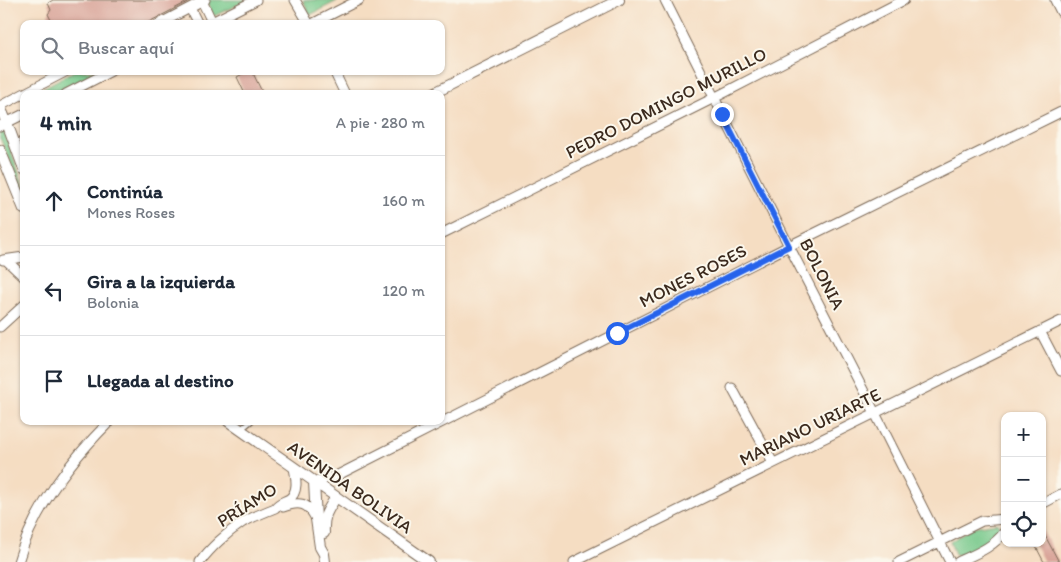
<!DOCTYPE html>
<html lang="es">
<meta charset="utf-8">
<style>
body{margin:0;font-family:Itim,sans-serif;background:#f6f6f7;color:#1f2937}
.controls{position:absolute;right:15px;bottom:15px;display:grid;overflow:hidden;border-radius:10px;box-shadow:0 1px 4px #0004}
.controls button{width:45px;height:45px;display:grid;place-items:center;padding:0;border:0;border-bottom:1px solid #e0e1e3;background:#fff;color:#1f2937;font:25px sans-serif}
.stop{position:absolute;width:15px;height:15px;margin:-11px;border:4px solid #2563eb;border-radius:50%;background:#fff}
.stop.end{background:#2563eb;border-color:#fff;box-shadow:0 1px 5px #0008}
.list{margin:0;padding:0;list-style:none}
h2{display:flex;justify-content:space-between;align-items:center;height:65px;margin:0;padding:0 20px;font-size:21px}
h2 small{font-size:16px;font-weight:400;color:#747a83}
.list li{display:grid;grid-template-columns:32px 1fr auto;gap:15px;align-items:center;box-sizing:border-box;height:90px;padding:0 20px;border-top:1px solid #e0e1e3}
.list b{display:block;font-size:19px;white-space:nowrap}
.list p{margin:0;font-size:16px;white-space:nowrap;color:#747a83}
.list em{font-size:16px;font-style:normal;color:#747a83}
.icon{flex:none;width:28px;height:28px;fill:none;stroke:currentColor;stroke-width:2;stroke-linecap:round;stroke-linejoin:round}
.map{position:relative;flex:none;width:1061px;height:562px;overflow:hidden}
.search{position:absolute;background:#fff;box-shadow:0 1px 4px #0004;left:20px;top:20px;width:425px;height:55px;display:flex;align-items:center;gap:12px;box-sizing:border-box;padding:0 18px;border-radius:10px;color:#747a83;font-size:19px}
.panel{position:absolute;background:#fff;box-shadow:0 1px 4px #0004;left:20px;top:90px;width:425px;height:335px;border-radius:10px}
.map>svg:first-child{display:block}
.green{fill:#76c88a;stroke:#587954}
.building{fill:#d9a499}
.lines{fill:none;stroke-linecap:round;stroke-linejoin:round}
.service-casing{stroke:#7c6957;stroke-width:7}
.minor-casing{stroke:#7c6957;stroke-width:11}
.tertiary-casing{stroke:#7c6957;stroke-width:12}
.service{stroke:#fff;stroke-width:4.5}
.minor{stroke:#fff;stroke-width:9}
.tertiary{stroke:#fff;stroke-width:10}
.route{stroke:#2563eb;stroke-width:6}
.labels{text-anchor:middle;stroke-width:4;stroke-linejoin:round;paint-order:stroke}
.street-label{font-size:18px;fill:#3b2a1e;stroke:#fbf7ec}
</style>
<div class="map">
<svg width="1061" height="562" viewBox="0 0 1061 562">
<rect width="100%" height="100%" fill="#fbf7ec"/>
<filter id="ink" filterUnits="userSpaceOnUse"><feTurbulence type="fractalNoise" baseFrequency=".02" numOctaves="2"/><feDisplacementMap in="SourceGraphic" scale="10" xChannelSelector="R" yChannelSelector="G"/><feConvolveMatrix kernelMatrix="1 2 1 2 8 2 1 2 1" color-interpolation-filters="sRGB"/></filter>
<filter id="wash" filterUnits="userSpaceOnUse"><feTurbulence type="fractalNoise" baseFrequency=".0096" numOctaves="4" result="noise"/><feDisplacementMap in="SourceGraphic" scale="20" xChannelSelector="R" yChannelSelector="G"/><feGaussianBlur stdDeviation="1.12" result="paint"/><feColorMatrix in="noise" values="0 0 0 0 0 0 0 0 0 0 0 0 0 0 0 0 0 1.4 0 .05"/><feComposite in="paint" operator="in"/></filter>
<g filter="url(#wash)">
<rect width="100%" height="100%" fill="#f5ddc2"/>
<!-- green -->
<path class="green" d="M209,0H248L214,16L213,15L207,1Z
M303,0H339L310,15Z
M74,71H99L52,94H32Z
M0,129H3L4,131L24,187V193L0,138Z
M997,523C999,525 1000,527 999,530C997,538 970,551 962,555H959L955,554L950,542L972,527Z"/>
<g id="blocks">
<!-- building -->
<path class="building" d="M53,0H191L145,24H53L48,14L51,10L48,3Z
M248,71H252L263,94H245L237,77Z
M1042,530L1059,562H1044L1034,543H1042Z"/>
</g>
</g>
<g filter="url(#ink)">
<use href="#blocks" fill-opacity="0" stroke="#7c6957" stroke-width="1"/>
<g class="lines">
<defs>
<path id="service" d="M241,429L251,421"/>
<path id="minor" d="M295,0L309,24
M665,0L789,246L875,413L950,562
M1055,0L1061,12
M202,1L212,22
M190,8L198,24
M159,24L205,0
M208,24L256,0
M312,24L359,0
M334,71L345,94
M66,94L111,71
M0,106L67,71
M0,126L24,114
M441,234L714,98L904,0
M3,260L24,257
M6,260L24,277
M0,327L24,305
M1040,331L1061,371
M732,388L773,463
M314,482L336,476L789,246L1061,112
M1042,504L1061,494
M283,507C299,501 308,502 316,519
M18,562C34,507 70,461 110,421
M200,562C210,548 228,532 243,522C253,517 265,512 275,508C279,502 284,502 289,499C299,492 296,478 294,468
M574,562L1061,321
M899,562L982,521L1005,519
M958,562C975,554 994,547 1005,531"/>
<path id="tertiary" d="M432,94L619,0
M0,107L7,123L24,169
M0,150L24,209
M228,421L429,562
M314,482L316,519L320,547L324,554L325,562
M324,533C323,516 327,511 336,497"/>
</defs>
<!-- service casing -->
<use href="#service" class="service-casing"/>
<!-- minor casing -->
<use href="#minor" class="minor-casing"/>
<!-- tertiary casing -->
<use href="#tertiary" class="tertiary-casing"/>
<!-- service -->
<use href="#service" class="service"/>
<!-- minor -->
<use href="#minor" class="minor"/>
<!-- tertiary -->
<use href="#tertiary" class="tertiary"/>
</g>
</g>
<g class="lines" filter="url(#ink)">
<!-- route -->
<path class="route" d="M617,333L789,246L722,114"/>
</g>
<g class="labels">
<!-- street labels -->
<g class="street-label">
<text transform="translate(666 103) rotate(-27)" y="6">PEDRO DOMINGO MURILLO</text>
<text transform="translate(822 274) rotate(63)" y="6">BOLONIA</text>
<text transform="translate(693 276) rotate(-27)" y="6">MONES ROSES</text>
<text transform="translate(810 427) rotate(-26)" y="6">MARIANO URIARTE</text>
<text transform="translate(350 487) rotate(35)" y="6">AVENIDA BOLIVIA</text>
<text transform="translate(247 505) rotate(-32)" y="6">PRÍAMO</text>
</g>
</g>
</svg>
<div class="controls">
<button>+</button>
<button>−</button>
<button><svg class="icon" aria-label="locate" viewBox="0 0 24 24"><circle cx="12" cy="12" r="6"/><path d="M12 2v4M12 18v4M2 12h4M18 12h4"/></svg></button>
</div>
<div class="stop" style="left:617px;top:333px"></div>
<div class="stop end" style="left:722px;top:114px"></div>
<div class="search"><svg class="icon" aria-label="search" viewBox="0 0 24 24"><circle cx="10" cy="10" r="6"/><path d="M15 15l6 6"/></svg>Buscar aquí</div>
<section class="panel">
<h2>4 min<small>A pie · 280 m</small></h2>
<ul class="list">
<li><svg class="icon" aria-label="ahead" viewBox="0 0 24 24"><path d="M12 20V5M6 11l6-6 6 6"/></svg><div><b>Continúa</b><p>Mones Roses</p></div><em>160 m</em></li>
<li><svg class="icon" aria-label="left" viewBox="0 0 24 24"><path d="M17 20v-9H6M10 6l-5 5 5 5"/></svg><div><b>Gira a la izquierda</b><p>Bolonia</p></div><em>120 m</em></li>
<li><svg class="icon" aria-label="arrive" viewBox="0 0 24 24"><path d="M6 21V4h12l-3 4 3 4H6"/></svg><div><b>Llegada al destino</b></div></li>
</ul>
</section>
</div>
